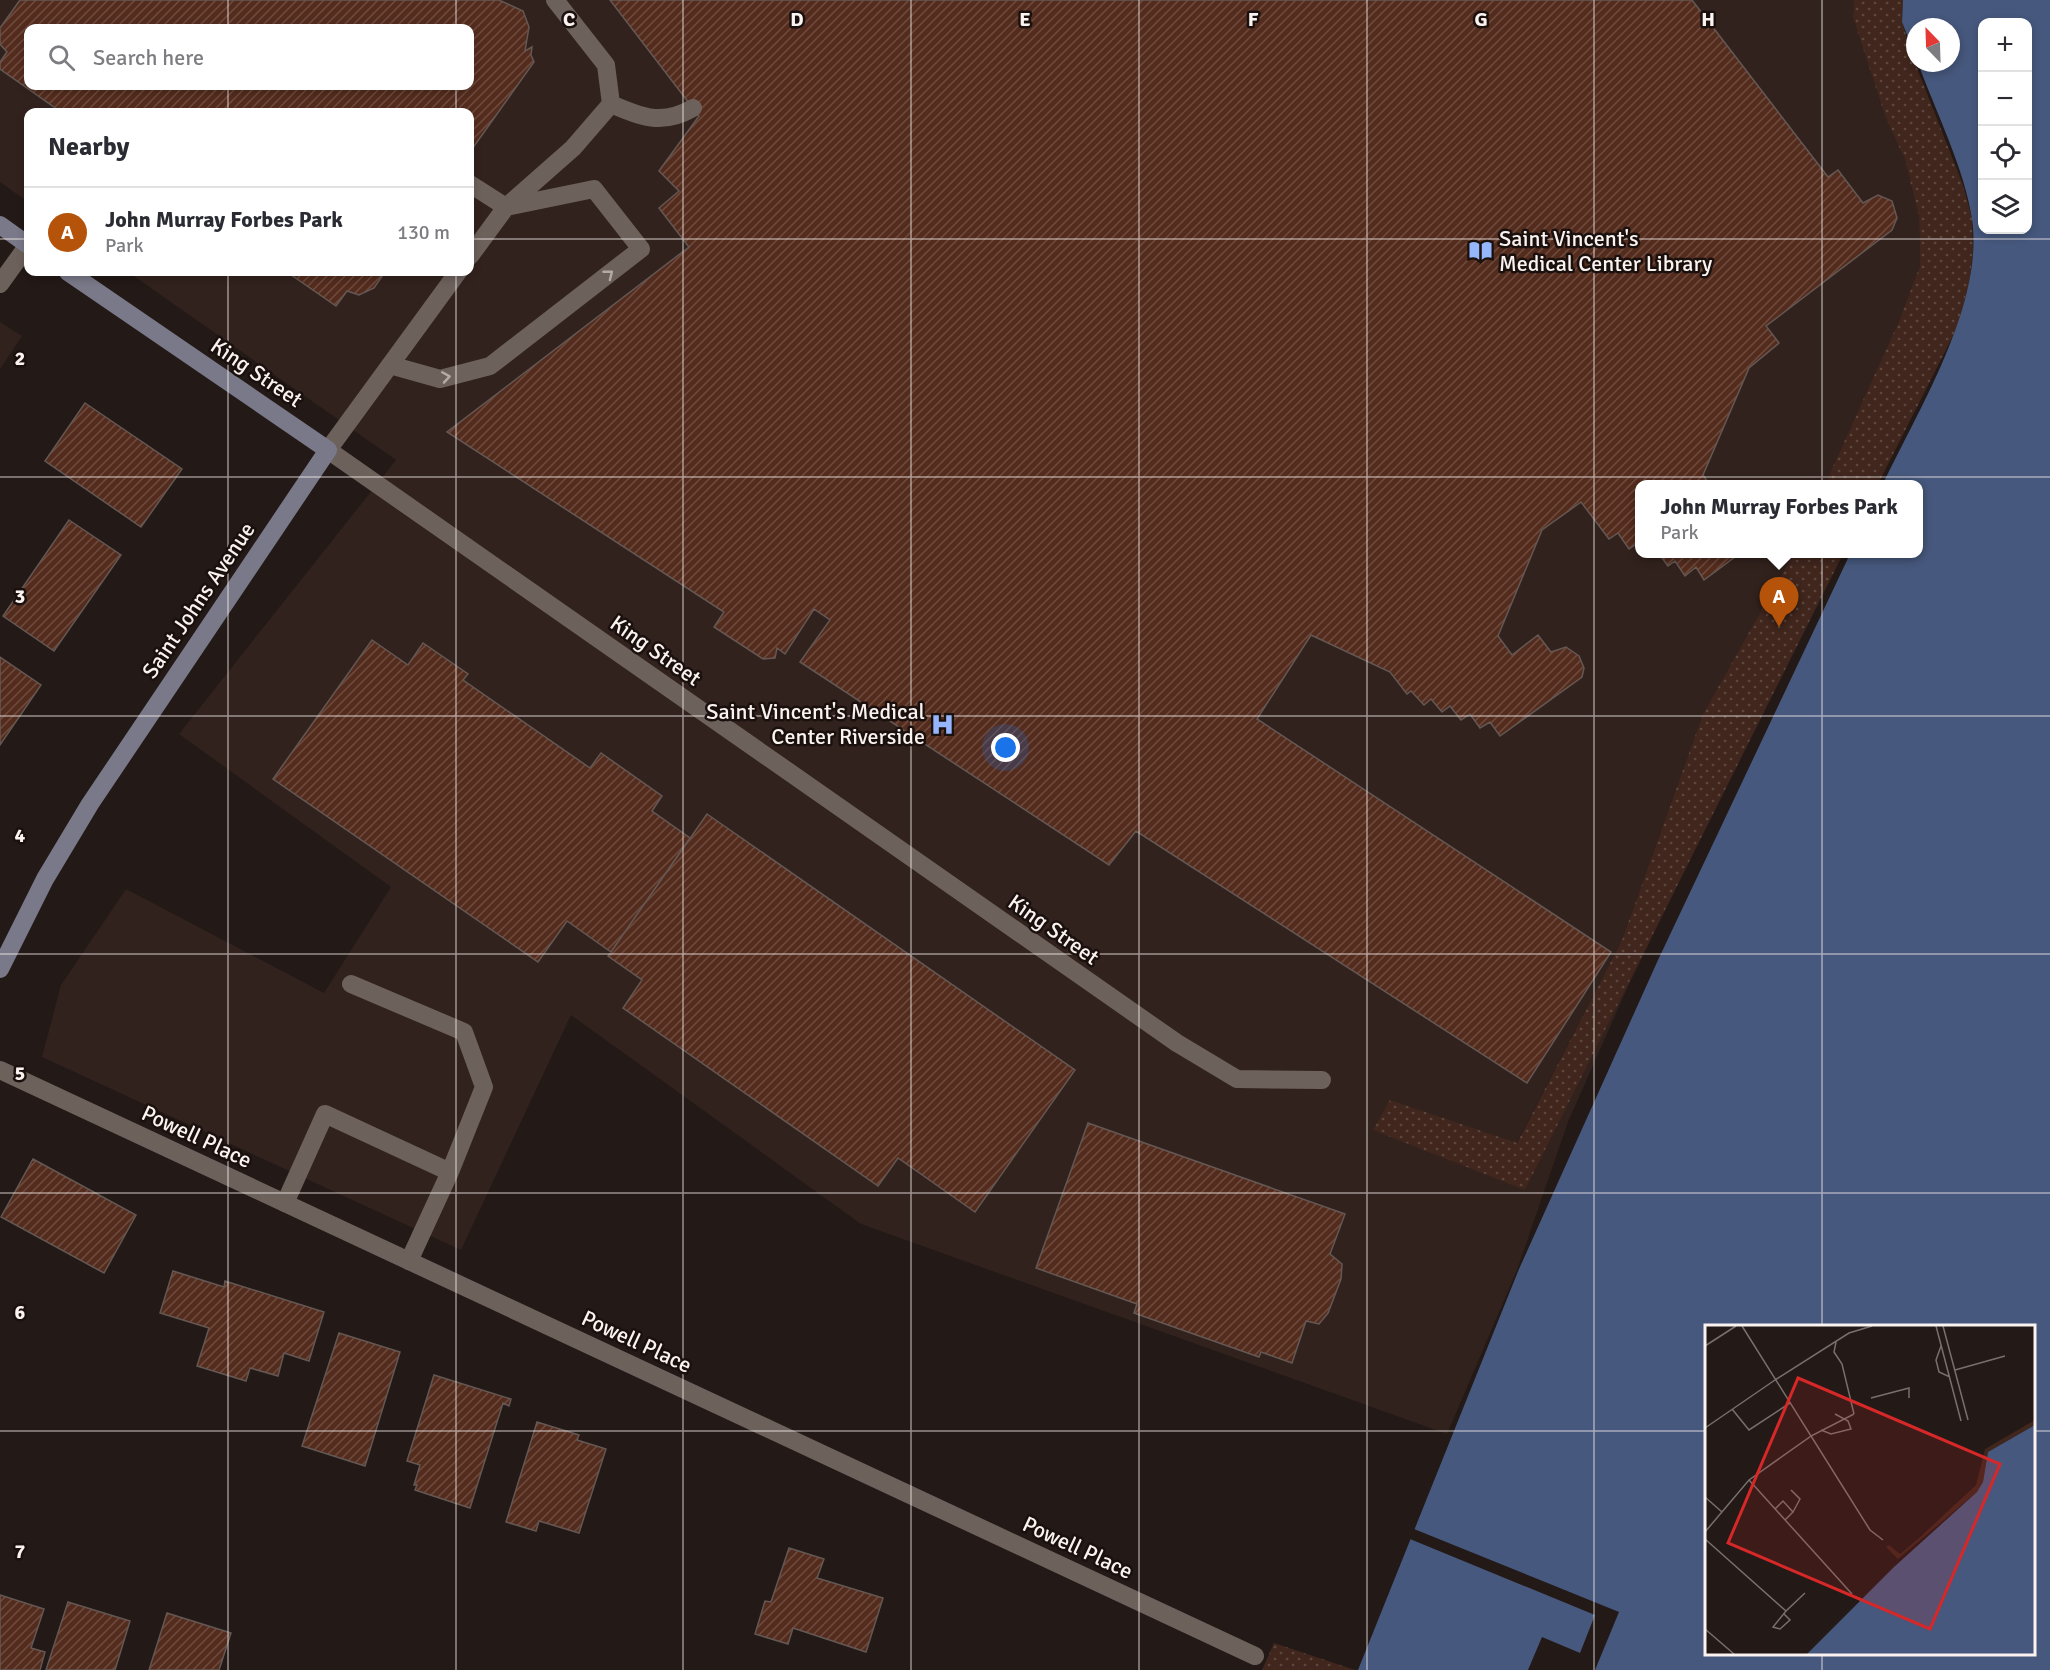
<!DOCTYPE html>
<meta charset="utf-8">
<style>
body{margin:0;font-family:Signika,sans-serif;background:#f2f2f3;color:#2b2b33}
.controls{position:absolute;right:18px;top:18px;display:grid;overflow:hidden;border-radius:12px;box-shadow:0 3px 9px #0003}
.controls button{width:54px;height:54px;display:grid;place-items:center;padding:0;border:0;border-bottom:2px solid #e1e1e2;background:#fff;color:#2b2b33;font:30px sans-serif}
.compass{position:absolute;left:1906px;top:18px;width:54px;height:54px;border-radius:50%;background:#fff;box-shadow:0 3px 9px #0003;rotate:337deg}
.you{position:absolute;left:1006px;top:748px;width:21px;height:21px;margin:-15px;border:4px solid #fff;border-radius:50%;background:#1a73e8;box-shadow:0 0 0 9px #1a73e833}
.badge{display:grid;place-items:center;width:39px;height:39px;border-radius:50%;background:#b45309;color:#fff;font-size:20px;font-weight:700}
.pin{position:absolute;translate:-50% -50px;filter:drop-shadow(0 2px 3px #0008)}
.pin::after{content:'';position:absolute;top:32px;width:21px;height:18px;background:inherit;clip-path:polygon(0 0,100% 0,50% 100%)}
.popup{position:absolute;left:1635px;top:480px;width:288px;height:78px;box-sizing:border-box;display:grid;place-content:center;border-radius:12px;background:#fff;filter:drop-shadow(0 2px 4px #0005);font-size:20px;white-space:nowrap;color:#7c7c81}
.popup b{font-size:22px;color:#2b2b33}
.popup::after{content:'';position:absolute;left:50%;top:100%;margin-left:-12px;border:12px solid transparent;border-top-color:#fff}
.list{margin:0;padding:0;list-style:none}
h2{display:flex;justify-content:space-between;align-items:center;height:78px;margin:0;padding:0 24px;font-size:26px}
h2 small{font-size:20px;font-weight:400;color:#7c7c81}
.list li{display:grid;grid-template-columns:39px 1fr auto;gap:18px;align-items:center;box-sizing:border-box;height:90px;padding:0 24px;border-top:2px solid #e1e1e2}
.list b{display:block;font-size:22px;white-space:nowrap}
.list p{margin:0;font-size:20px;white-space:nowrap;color:#7c7c81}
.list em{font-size:20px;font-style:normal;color:#7c7c81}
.icon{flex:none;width:33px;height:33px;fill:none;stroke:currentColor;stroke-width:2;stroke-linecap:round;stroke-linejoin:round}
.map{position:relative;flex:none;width:2050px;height:1670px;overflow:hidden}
.search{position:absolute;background:#fff;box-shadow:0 3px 9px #0003;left:24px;top:24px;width:450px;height:66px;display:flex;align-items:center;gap:15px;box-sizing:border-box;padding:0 21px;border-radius:12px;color:#7c7c81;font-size:22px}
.panel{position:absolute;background:#fff;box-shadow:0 3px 9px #0003;left:24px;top:108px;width:450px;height:168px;border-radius:12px}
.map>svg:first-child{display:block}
.built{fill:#32221d;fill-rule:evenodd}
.park{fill:url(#park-dots)}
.water{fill:#46587d;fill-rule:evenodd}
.pier{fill:#231916}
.building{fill:url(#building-hatch);stroke:#645854;stroke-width:1.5;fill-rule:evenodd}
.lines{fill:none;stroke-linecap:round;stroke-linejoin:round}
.lane{stroke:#6d615c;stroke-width:18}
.street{stroke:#6d615c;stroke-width:18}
.secondary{stroke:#797989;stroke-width:18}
.oneway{stroke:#b4aaa6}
.grid{fill:none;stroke:#faf3f0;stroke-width:1.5;stroke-opacity:0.55}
.labels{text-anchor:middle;stroke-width:5;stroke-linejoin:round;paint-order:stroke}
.poi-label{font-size:22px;fill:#faf3f0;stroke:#1a100d;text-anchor:start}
.street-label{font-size:22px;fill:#faf3f0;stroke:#1a100d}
.inset-road{fill:none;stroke:#79706d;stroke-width:1.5}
.view{fill:#d62828;fill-opacity:0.15;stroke:#d62828;stroke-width:3}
.inset-edge{fill:none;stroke:#faf3f0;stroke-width:3}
.grid-label{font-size:20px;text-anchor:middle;font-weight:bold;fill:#faf3f0;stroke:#1a100d;stroke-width:5;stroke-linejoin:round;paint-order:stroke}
</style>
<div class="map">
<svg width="2050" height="1670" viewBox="0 0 2050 1670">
<defs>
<pattern id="park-dots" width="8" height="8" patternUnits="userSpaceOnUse" patternTransform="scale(1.5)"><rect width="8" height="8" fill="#40261d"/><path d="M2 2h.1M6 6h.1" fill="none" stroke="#5c463e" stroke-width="1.8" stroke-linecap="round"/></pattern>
<pattern id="building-hatch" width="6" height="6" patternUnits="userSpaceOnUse" patternTransform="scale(1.5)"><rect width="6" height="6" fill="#542c1e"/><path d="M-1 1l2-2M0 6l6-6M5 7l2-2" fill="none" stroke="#6e4b3f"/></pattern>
</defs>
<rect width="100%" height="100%" fill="#231916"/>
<!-- built -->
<path class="built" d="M0,0H1854L1853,18L1885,116L1905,160L1919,217L1920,266L1898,323L1825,484H1640V554H1793L1703,714L1622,940L1516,1144L1390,1100L1525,1190L1742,752L1626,991L1568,1122L1517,1270L1447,1434L861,1224L571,1015L461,1250L42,1057L61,985L126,889L324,993L391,887L179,734L396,460L128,272H470V112H28V202L0,182ZM28,28H470V86H28Z
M0,322L22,336L0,369Z"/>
<!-- park -->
<path class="park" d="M1854,0H1903L1902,22L1915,63L1963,185L1972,218L1973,250L1969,284L1957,328L1878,484H1825L1898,323L1920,266L1919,217L1905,160L1885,116L1853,18Z
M1793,554H1843L1525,1190L1373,1130L1390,1100L1517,1143L1622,940L1703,714Z
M1274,1643L1355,1670H1262Z"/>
<!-- water -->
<path class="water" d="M1903,0H2050V1670H1358L1519,1269L1658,960L1850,554H1918V484H1883C1919,408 1984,305 1972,219C1965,170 1935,110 1918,63H1951V27H1915V55L1902,22ZM1982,22H2028V230H1982ZM1706,1326H2034V1654H1706Z"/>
<!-- pier -->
<path class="pier" d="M1414,1529L1619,1612L1595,1670H1528L1542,1637L1580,1653L1595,1615L1410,1539Z"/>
<!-- building -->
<path class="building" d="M20,0H499L523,11L529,27L525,51L532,47L531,55L534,62L470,152V112H61L0,69V62L7,52L0,44V28ZM28,28H470V86H28Z
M610,0H1692L1828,177L1838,170L1863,203L1878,195L1892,201L1897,218L1892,230L1766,326L1779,343L1749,368L1703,475L1709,484H1640V545L1638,543L1629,549L1618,533L1609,539L1581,502L1542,530L1498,636L1512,655L1538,635L1551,652L1566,647L1579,656L1584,668L1582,677L1500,736L1490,722L1480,728L1470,714L1461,720L1450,706L1442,712L1431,699L1424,705L1411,691L1407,694L1390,672L1311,635L1257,719L1611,952L1527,1083L1136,831L1109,865L800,662L830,620L814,609L785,654L777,648L775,658L763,659L714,627L724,612L447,432L689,247L659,208L679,191L659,171L699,116Z
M287,272H385L374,288L359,295L347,291L336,306Z
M85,403L182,469L141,527L45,461Z
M69,520L121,555L54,651L3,616Z
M1659,554H1739L1704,580L1696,567L1685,576L1675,561L1668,566Z
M372,640L408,665L423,643L468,674L463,680L590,768L601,753L662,796L652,811L690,838L611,952L567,921L538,962L273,779Z
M0,657L41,685L0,745Z
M707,814L1075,1070L975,1212L898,1158L878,1186L623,1008L642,980L608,956Z
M1088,1123L1345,1214L1330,1254L1342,1264L1341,1279L1328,1313L1319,1324L1306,1321L1292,1363L1261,1352L1259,1357L1134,1313L1137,1304L1036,1268Z
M33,1159L136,1215L104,1273L1,1217Z
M173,1271L224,1287L225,1281L324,1312L309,1361L284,1353L278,1376L250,1368L246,1381L197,1366L209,1328L160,1313Z
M339,1333L400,1352L365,1466L302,1446Z
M434,1375L511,1399L509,1406L503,1403L470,1508L415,1490L417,1485H414L420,1465L407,1461Z
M537,1422L579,1435L577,1440L606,1449L579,1533L539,1521L536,1531L506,1522Z
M789,1548L824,1559L817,1578L883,1598L866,1652L793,1628L788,1644L755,1634L765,1601L771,1602Z
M0,1595L44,1609L31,1648L45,1652L40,1670H0Z
M68,1602L130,1621L115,1670H46Z
M167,1613L231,1633L219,1670H149Z"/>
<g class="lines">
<!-- lane -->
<path class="lane" d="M611,104C641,117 662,126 693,108
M470,256L506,207L573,148L611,104L606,65L555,0
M0,284L28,245
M390,365L440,379L490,366L641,249L594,189L506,207L470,184
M328,450L458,272
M351,984L464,1032L484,1087L450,1172
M285,1203L325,1114L450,1172L409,1261"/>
<!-- street -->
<path class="street" d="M328,450L1177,1043L1237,1079L1322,1080
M0,1070L1255,1656"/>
<!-- secondary -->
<path class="secondary" d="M0,225L28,245
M0,969L45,879L90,804L328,450L68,272"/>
</g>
<!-- one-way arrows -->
<defs><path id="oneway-chevron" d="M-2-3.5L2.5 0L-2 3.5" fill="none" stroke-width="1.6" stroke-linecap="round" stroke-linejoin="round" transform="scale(1.5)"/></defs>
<g class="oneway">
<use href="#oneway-chevron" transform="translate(609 274) rotate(-38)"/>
<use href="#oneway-chevron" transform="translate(446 377) rotate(-9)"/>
</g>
<!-- grid -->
<path class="grid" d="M228,0V28M456,0V28M683,0V1670M911,0V1670M1139,0V1670M1367,0V1670M1594,0V1670M1822,0V1326M228,86V112M456,86V112M0,239H28M470,239H2050M228,272V1670M456,272V1670M0,477H2050M0,716H2050M0,954H2050M0,1193H2050M0,1431H1706M2034,1431H2050M1822,1654V1670"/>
<!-- icons -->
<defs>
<symbol id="library-bare" viewBox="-9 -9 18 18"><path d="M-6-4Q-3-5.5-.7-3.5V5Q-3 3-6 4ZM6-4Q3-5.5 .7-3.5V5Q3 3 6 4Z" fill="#95b6fd" stroke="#1a100d" stroke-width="2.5" paint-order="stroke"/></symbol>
<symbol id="hospital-bare" viewBox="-9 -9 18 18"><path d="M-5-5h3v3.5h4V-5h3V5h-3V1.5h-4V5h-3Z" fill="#95b6fd" stroke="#1a100d" stroke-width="2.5" paint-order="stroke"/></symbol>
</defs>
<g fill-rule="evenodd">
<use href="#library-bare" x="1464" y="234" width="33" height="33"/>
<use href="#hospital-bare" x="926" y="708" width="33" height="33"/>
</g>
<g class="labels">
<!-- poi labels -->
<g class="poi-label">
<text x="1499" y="246">Saint Vincent's<tspan x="1499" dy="25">Medical Center Library</tspan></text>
<text x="925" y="719" text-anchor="end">Saint Vincent's Medical<tspan x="925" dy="25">Center Riverside</tspan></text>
</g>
<!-- street labels -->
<g class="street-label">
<text transform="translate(257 372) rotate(34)" y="8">King Street</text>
<text transform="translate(198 600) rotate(-56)" y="8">Saint Johns Avenue</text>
<text transform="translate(656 650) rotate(35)" y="8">King Street</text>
<text transform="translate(1054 929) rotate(35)" y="8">King Street</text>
<text transform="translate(197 1136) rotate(25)" y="8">Powell Place</text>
<text transform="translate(637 1341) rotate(25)" y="8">Powell Place</text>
<text transform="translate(1078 1547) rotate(25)" y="8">Powell Place</text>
</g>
</g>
<!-- overview -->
<g transform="translate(1705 1325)">
<rect width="330" height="330" fill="#231916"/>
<path d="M330,95V100L283,127L278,157L272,167L193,234L181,222L184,220L195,229L213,214L271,160L280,124Z" fill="#40261d"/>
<path d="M330,100V329H102L189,242L272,167L278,157L283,127Z" fill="#46587d"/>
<path class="inset-road" d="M231,1L256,96M238,1L263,95M131,17L129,27L137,39L149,89M0,21L31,1M236,21L231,35L234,47L245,52M250,45L300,31M70,55L144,8L167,1M166,73L204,63V73M27,84L44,105L85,78M149,89L106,111L165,205L178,215M0,103L70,55M116,105L126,109L146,104L143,96L130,89M44,155L147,269M86,165L95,174L88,187M0,172L17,187M70,184L78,176L88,187L80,195M0,207L44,155L106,111L37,1M0,214L81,286M79,289L85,295L75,304L68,302L81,286L100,268M0,304L29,329"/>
<path class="view" d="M93,53L295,139L225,304L23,218Z"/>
<rect width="330" height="330" class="inset-edge"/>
</g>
<g class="grid-label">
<text x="569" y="26">C</text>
<text x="797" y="26">D</text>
<text x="1025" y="26">E</text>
<text x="1253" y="26">F</text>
<text x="1481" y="26">G</text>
<text x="1708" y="26">H</text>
<text x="20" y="365">2</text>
<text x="20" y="603">3</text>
<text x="20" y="842">4</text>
<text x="20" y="1080">5</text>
<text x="20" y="1319">6</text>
<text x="20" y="1558">7</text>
</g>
</svg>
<div class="controls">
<button>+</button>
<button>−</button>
<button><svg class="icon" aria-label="locate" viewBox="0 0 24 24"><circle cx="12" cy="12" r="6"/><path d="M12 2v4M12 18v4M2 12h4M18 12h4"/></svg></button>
<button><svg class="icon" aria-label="layers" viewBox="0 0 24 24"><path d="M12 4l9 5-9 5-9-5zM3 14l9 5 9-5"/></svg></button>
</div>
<svg class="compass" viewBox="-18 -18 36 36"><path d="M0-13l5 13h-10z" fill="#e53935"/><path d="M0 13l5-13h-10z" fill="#7c7c81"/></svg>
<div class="you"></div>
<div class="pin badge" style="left:1779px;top:627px">A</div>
<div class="popup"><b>John Murray Forbes Park</b>Park</div>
<div class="search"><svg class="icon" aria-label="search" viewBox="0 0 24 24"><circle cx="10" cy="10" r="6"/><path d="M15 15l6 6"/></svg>Search here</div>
<section class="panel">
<h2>Nearby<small></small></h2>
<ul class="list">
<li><span class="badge">A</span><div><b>John Murray Forbes Park</b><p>Park</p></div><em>130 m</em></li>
</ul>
</section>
</div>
